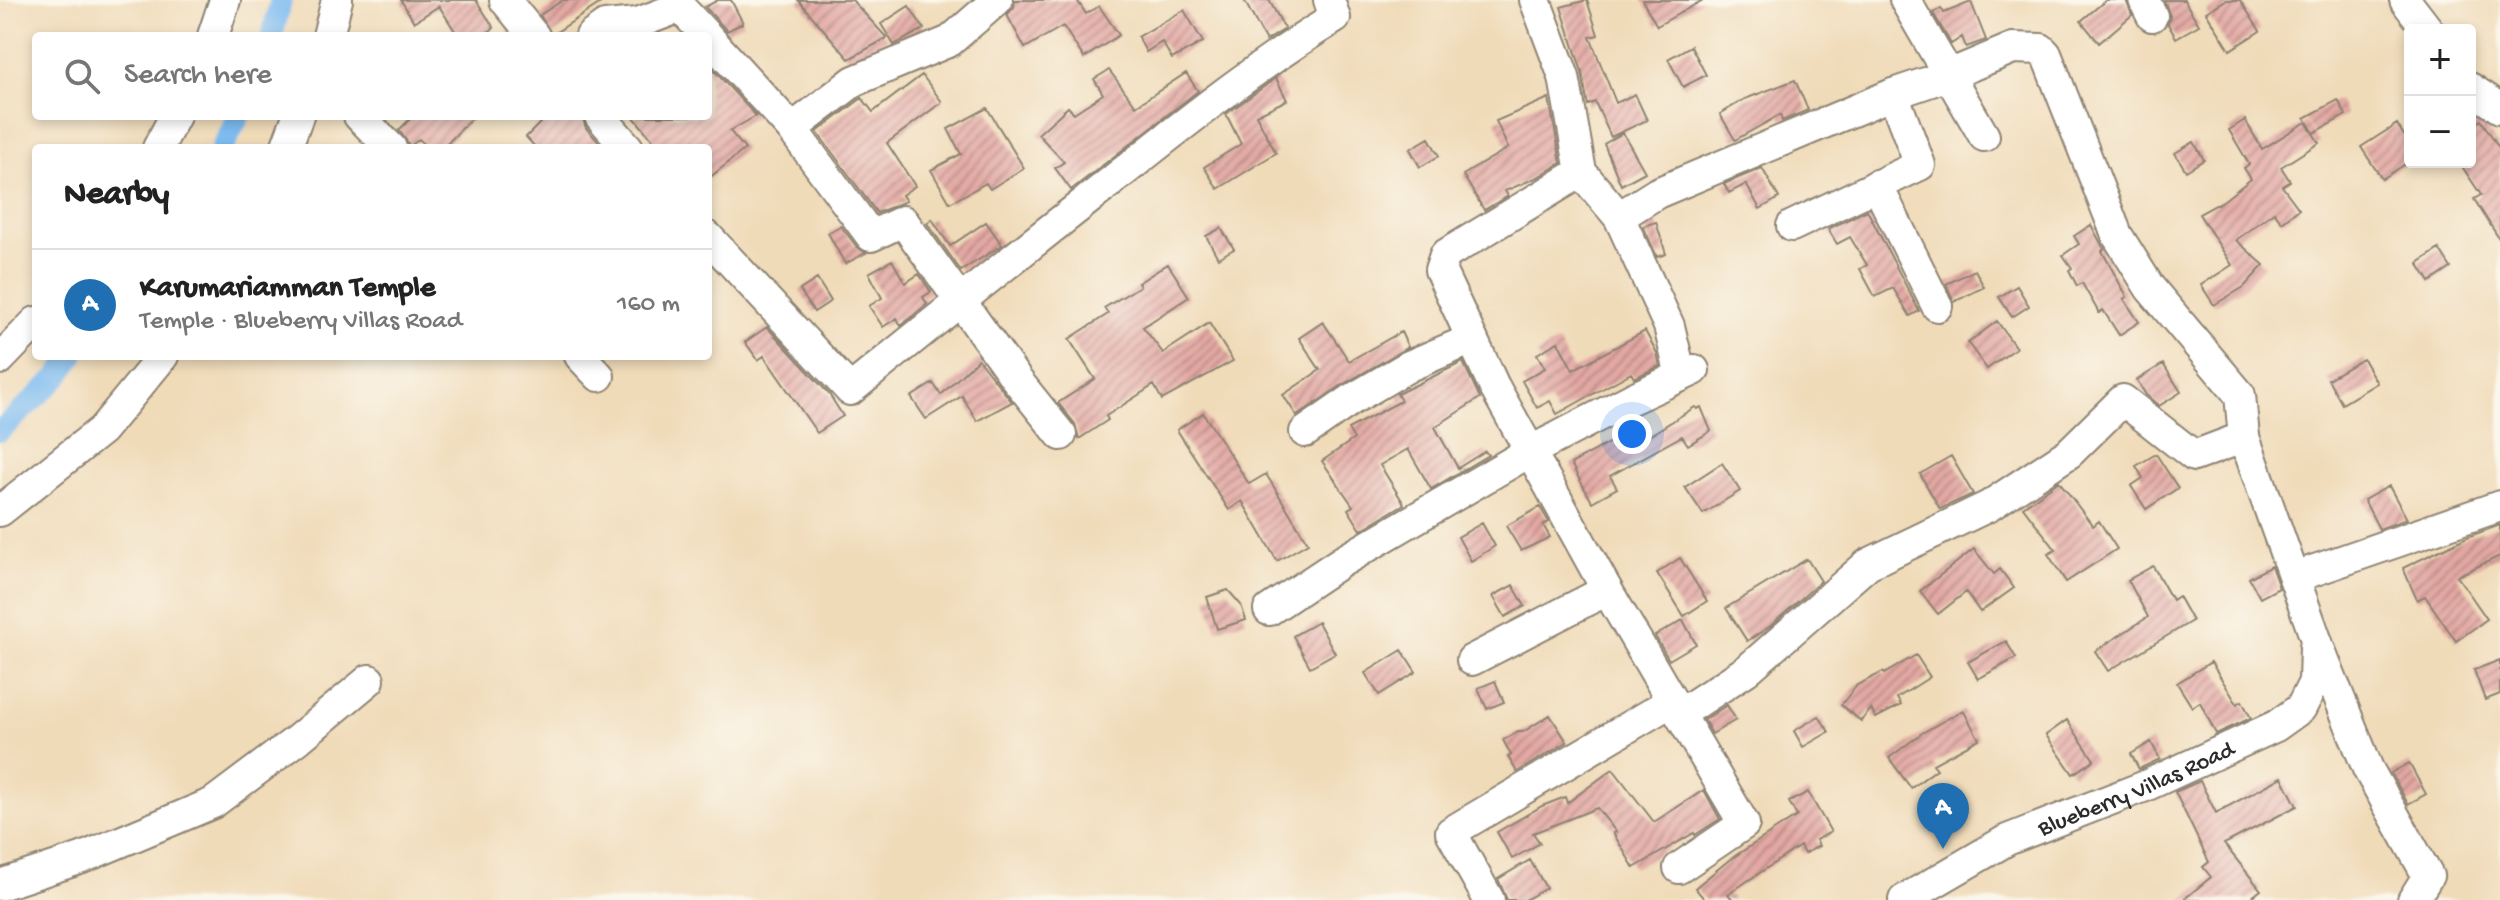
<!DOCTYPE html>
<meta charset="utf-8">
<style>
body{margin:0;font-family:"Gochi Hand",sans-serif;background:#f2f2f2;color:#222}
.controls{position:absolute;right:24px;top:24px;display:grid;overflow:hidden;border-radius:8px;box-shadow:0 4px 12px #0003}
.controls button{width:72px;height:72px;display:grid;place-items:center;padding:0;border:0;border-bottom:2px solid #e0e0e0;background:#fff;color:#222;font:40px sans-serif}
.you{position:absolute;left:1632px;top:434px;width:28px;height:28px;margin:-20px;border:6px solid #fff;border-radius:50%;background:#1a73e8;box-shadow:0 0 0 12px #1a73e833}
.badge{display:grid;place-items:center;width:52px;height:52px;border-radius:50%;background:#1f6fb2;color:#fff;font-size:26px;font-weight:700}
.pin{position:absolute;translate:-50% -66px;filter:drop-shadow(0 2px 4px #0008)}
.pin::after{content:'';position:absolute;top:42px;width:28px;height:24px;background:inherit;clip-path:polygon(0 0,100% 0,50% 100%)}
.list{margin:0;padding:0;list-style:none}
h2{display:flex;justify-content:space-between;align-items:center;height:104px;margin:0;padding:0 32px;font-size:34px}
h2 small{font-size:26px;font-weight:400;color:#767676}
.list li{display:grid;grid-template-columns:52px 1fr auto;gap:24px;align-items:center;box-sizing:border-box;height:112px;padding:0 32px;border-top:2px solid #e0e0e0}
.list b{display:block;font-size:30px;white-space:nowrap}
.list p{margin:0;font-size:26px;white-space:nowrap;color:#767676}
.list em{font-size:26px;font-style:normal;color:#767676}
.icon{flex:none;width:44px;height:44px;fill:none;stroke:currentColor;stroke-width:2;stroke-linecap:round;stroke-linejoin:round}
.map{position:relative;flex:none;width:2500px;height:900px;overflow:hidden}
.search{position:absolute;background:#fff;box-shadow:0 4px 12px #0003;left:32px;top:32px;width:680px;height:88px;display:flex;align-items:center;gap:20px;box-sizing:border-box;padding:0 28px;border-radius:8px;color:#767676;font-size:30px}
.panel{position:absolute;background:#fff;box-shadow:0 4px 12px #0003;left:32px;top:144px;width:680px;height:216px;border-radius:8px}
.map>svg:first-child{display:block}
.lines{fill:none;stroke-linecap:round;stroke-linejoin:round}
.canal{stroke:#7dbbf1;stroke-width:22}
.building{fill:url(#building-hatch)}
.minor-casing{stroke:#8e8372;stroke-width:34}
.minor{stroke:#fff;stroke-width:30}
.labels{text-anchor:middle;stroke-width:6;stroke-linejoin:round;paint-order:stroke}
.street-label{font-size:24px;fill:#2b2b2b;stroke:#fbf7ec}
</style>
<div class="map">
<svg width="2500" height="900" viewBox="0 0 2500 900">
<defs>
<pattern id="building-hatch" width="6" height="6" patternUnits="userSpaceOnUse" patternTransform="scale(2)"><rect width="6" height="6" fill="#e3a8a3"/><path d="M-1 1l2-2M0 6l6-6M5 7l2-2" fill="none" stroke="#b88985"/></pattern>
</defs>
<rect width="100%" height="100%" fill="#fbf7ec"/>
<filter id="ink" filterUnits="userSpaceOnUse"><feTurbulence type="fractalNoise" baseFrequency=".0125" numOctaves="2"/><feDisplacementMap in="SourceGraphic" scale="16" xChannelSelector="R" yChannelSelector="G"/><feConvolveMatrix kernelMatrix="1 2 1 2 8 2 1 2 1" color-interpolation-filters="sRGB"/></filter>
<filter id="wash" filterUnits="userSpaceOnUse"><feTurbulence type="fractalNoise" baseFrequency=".006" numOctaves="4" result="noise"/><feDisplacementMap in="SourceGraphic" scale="32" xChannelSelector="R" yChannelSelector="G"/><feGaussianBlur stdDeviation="1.8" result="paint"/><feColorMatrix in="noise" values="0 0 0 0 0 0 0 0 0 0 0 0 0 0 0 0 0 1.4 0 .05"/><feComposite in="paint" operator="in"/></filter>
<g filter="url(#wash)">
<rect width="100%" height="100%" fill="#f0dbb9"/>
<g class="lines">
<!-- canal -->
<path class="canal" d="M272,36L281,0
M222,148L239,116
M0,431L58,377L73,356"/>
</g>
<g id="blocks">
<!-- building -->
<path class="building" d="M401,0H476L494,28L482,36H458L439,6L414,22Z
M563,0H605L552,35L540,15Z
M718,0H731L743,23L727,31L705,7Z
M798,0H852L887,38L849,59Z
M1015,0H1077L1086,14L1099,6L1119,35L1084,58L1063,26L1025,48L1007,15L1014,7Z
M1244,0H1269L1285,29L1266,41Z
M1587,0L1598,35L1590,37L1616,103L1635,94L1647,120L1611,137L1595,102L1588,105L1587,101L1582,72L1561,7Z
M1642,0H1703L1657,26Z
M2106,0H2126L2132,15L2099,43L2081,21Z
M2164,0H2184L2199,25L2176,38L2168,24L2170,16Z
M2226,0H2240L2260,31L2230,50L2206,12Z
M1971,2L1986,40L1966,47L1962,37L1951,44L1933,13L1941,8L1944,13Z
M909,6L924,29L894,45L881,24Z
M1184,10L1203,42L1172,59L1162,42L1146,52L1138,37Z
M1691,46L1706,75L1683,87L1668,59Z
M708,64L756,116L730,131L745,149L708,179V148H659L633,116H708Z
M1109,70L1136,106L1186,73L1198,91L1071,190L1055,168L1064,162L1038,134L1068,107L1074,113L1103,94L1094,79Z
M922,75L942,102L887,143L915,186L902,195L906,201L877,213L817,132L862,98L873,112Z
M1276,78L1287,100L1256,115L1276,153L1218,189L1204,167L1241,144L1226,114Z
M1795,80L1808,110L1782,121L1780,115L1735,140L1720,114L1745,99Z
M1549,98L1561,163L1538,177L1505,191L1508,196L1484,210L1463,175L1508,148L1496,121Z
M2338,100L2346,115L2314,133L2305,118Z
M987,108L1024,168L990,189L986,183L950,203L931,170L961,154L948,129Z
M413,116H474L443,148H429L419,139L408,148V143L399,130Z
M547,116H582L586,128L604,148H536L526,137Z
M2245,120L2262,149L2306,122L2319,143L2281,167L2290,181L2282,186L2299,209L2282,222L2274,212L2236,240L2264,265L2244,287L2214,305L2201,285L2232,265L2199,214L2223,201L2251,179L2244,168L2249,164L2229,130Z
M2481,120L2500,149V240L2474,199L2481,195L2459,162H2470V127Z
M2397,124L2410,145V161L2382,179L2361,147Z
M1623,133L1645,172L1621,185L1604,144Z
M1429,138L1439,156L1420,167L1410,149Z
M2194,142L2204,160L2186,171L2175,153Z
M1762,168L1779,198L1760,209L1746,184L1729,193L1724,184Z
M1867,210L1919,311L1910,316L1893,288L1875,297L1860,269L1867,265L1850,237L1837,244L1828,229Z
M932,219L950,246L986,222L1002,245L961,271L927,223Z
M1656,222L1666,254L1657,257L1643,226Z
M2091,225L2104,249L2102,251L2127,297L2124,299L2139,322L2119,335L2103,310L2099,313L2082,283L2077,286L2069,270L2072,268L2063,255L2079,244L2074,236Z
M841,226L857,247L866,253L845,264L828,233Z
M1221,228L1234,249L1218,258L1206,236Z
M2439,249L2451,268L2430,282L2418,263Z
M892,260L905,283L919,274L931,292L923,297L927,304L901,326L897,318L883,327L869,306L882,298L869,273Z
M1168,264L1189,297L1143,327L1163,353L1209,323L1233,361L1162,400L1154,385L1106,416L1108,420L1079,439L1075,424L1058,403L1095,379L1069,339L1108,314L1104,308L1140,286L1138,283Z
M1975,270L1984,287L1954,302L1946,284Z
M817,279L831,301L814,312L800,290Z
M2017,286L2029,306L2012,317L1999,297Z
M1997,321L2016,348L1987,369L1968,343Z
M1323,322L1349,361L1401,332L1408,347L1342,385L1297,416L1283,395L1320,370L1299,338Z
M767,327L829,394L843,416L817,433L764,356L758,360L745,342Z
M1645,331L1657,353L1660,366L1634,378L1631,373L1557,414L1550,401L1537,408L1522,381L1545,368L1537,354L1558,342L1573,370Z
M978,359L1012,402L977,421L962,396L926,419L911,397L933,383L941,395Z
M2363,359L2377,383L2342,404L2328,379Z
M1463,362L1480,398L1435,427L1458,468L1485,451L1488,455L1431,489L1408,449L1380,465L1404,504L1361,530L1348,509L1353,506L1322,461L1354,439L1348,429L1401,401L1397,394Z
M2163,364L2181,392L2159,406L2146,395L2137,380Z
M1695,407L1697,409L1701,407L1711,431L1688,445L1682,436L1610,476L1617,488L1592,502L1571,464L1623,435L1618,426L1632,419L1644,439Z
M1203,413L1249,484L1266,474L1308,543L1277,561L1242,501L1229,510L1177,430Z
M2156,454L2178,488L2146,509L2131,486L2143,478L2136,466Z
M1951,456L1973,494L1940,509L1920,474Z
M1722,463L1740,491L1703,514L1685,487Z
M2059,481L2093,526L2099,521L2117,549L2066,582L2048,554L2056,550L2023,507Z
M2389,486L2407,519L2379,529L2364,500Z
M1540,507L1549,522L1543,525L1550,537L1521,551L1506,526Z
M1482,523L1495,546L1471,561L1458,537Z
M2500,525V556L2457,576L2487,619L2456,641L2425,596L2417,600L2403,568L2467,537Z
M1974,549L1994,574L2000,569L2014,588L1980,612L1966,592L1938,614L1920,591Z
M1680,558L1707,601L1684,616L1657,573Z
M1807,559L1821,581L1769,627L1747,641L1726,608Z
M2153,566L2172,600L2178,596L2192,621L2108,671L2095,651L2148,617L2128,580Z
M2271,566L2279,588L2260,598L2249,578Z
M1513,585L1525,606L1505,617L1493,596Z
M1228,590L1241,605L1246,620L1217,629L1207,597Z
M1683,620L1696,644L1669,660L1655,636Z
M1318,622L1335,653L1310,667L1293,636Z
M2006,641L2016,658L1978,679L1968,662Z
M1402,650L1416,672L1379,695L1365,673Z
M1916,655L1930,677L1897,698L1901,705L1876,718L1871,709L1861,721L1841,705L1857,685L1883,672L1884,674Z
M2500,660V694L2485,700L2474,670Z
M2211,662L2237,704L2242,701L2251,718L2216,734L2200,702L2192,707L2177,683Z
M1495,681L1504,702L1487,709L1478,688Z
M1727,705L1736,720L1712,734L1704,720Z
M1963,710L1979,739L1933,764L1937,769L1911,788L1889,758L1922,733Z
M1550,715L1567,742L1517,772L1508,757L1511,755L1503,740L1518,732H1523Z
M1819,716L1829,732L1803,747L1794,731Z
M2067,720L2094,760L2073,774L2046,735Z
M2151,742L2160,759L2139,769L2131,754Z
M2409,763L2426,794L2408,804L2391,773Z
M1613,769L1654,822L1704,790L1720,819L1695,835L1694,833L1634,868L1613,833L1616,832L1597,808L1533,833L1540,843L1512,859L1497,832L1542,806L1565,797L1567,803Z
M2282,777L2297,806L2224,844L2261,890L2248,900H2183L2211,877L2203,867L2209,862L2175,792L2200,781L2216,813Z
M1808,792L1831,832L1816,840L1819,846L1804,854L1800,846L1728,894L1733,900H1705L1695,888L1729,860L1797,816L1789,802Z
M1530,860L1546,888L1525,900H1507L1498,879Z"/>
</g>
</g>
<g filter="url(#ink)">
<use href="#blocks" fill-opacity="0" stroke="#8e8372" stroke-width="2"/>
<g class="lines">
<defs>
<g id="minor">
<path d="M505,0L534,36"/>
<path d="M997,0L950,41L854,81L792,129L871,236L903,221L1017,380L1061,435"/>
<path d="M1535,0L1564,77L1581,172L1445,255L1440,270L1494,386L1607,590L1744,824L1679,868"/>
<path d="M1905,0L1984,136"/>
<path d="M2144,0L2152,16"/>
<path d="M2405,0L2428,30"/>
<path d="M213,36L225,0"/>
<path d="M328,36L337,0"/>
<path d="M591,36L605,26L638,23L680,7L707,36"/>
<path d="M708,37L792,129"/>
<path d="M2470,88L2500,108"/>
<path d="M359,116L391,148"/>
<path d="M600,116L628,148"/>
<path d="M158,148L175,116"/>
<path d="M286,148L298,116"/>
<path d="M1581,172L1619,217L1669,326L1681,376"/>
<path d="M1877,185L1937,306"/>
<path d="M1619,217L1657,193L1893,94L1949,75L2013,48L2041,49L2046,54L2117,235L2150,288L2240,395L2244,437"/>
<path d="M1792,226L1920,165L1893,94"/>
<path d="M708,237L850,390C937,319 1025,249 1113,180C1185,123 1256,66 1335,18L1329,0"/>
<path d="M580,356L599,376"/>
<path d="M0,359L36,322"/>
<path d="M1305,432L1351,400L1409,366L1472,339"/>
<path d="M0,511L102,430L163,356"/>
<path d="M2295,577L2500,506"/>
<path d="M1269,610L1341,562L1531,451L1633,398L1694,370"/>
<path d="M1472,660L1607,590"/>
<path d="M1680,714L1747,670L1868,564L1989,506L2069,453L2123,400L2194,456L2244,437L2318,645L2368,769L2428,876L2413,900"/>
<path d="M0,885L82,858L213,803L297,740L369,680"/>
<path d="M1489,900L1451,832L1672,701"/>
<path id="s1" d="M1904,900L2007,840L2143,787L2276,726L2301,708L2314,682L2315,647"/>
</g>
</defs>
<!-- minor casing -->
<use href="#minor" class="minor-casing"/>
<!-- minor -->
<use href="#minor" class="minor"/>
</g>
</g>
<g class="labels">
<!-- street labels -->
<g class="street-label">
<text dy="8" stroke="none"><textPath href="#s1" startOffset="258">Blueberry Villas Road</textPath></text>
</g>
</g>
</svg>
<div class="controls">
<button>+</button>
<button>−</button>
</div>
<div class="you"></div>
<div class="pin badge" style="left:1943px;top:849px">A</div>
<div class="search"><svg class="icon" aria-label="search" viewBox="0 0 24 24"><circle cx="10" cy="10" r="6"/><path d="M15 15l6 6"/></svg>Search here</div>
<section class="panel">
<h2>Nearby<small></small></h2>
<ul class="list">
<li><span class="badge">A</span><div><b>Karumariamman Temple</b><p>Temple · Blueberry Villas Road</p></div><em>160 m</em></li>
</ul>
</section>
</div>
